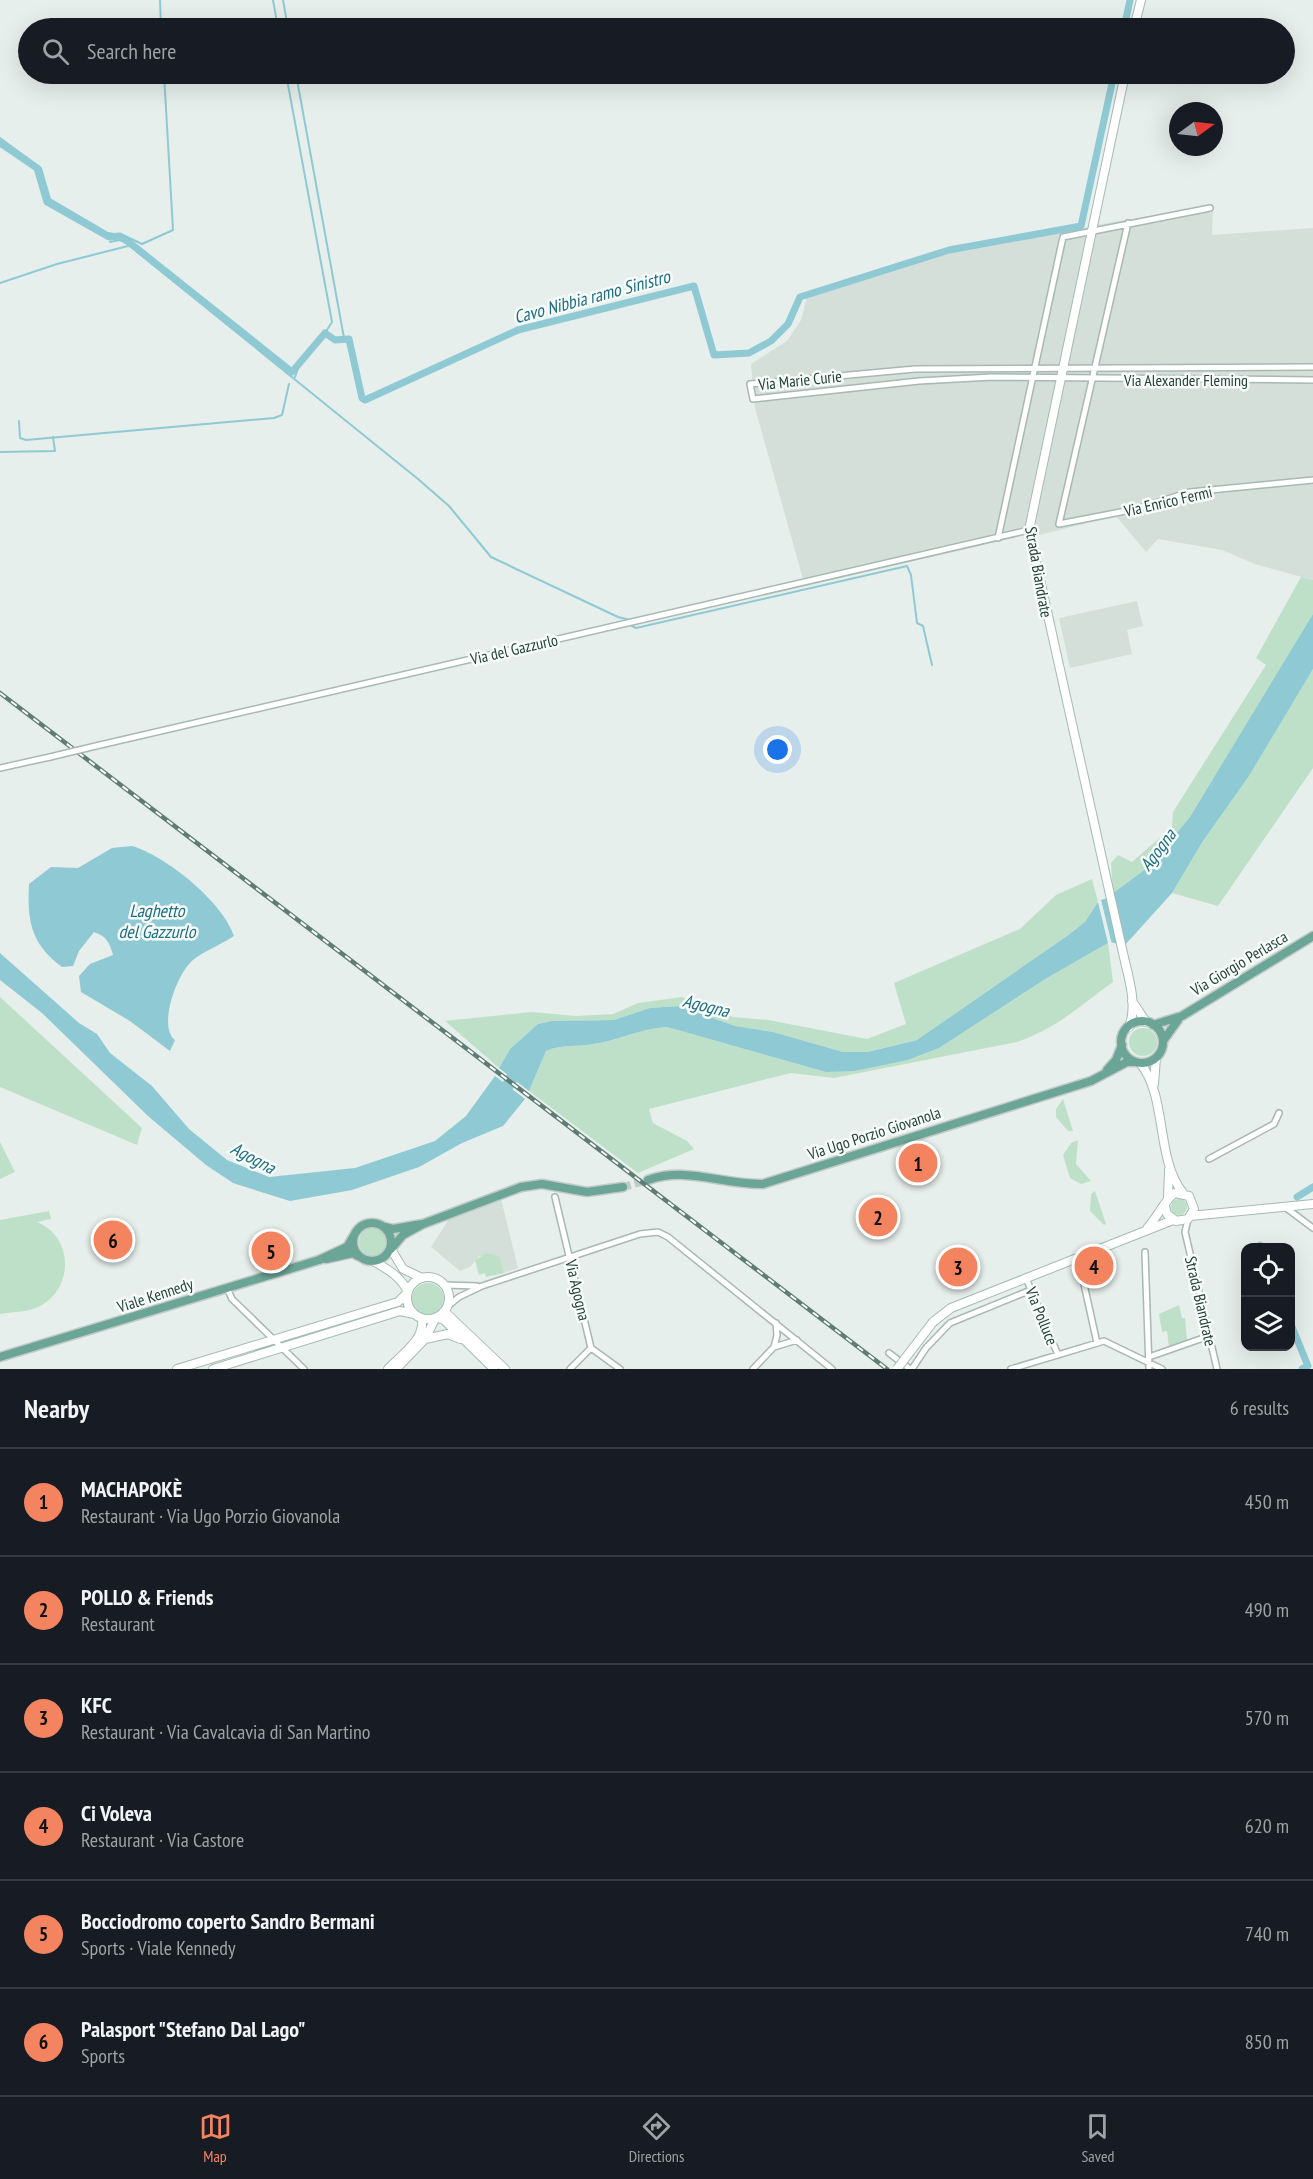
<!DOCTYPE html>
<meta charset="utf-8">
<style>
body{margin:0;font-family:"PT Sans Narrow",sans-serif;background:#242831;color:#f1f3f6}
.controls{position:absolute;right:18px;bottom:18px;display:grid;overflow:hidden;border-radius:12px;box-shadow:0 6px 24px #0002}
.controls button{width:54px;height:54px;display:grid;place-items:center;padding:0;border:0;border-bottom:2px solid #363941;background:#171b24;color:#f1f3f6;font:30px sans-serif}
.compass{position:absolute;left:1169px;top:102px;width:54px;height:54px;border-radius:50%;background:#171b24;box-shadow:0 6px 24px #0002;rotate:75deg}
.you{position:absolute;left:778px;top:750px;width:21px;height:21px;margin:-15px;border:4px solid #fff;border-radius:50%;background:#1a73e8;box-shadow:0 0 0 9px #1a73e833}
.badge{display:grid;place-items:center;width:39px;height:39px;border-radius:50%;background:#f4845f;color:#111;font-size:20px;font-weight:700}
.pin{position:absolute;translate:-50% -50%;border:3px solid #fff;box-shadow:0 2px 6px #0006}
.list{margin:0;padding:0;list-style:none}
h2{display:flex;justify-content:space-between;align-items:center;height:78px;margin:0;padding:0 24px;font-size:26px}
h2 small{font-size:20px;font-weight:400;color:#9ea1a6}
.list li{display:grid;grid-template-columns:39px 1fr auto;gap:18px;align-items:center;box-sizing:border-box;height:108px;padding:0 24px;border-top:2px solid #363941}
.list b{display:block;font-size:22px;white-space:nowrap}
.list p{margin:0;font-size:20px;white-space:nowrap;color:#9ea1a6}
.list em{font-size:20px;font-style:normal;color:#9ea1a6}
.icon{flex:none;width:33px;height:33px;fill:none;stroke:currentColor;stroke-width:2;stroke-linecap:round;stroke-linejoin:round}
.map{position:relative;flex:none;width:1313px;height:1369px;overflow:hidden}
.search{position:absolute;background:#171b24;box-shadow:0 6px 24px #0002;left:18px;right:18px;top:18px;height:66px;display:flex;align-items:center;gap:15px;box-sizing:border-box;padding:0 21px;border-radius:33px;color:#9ea1a6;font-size:22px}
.sheet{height:726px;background:#171b24}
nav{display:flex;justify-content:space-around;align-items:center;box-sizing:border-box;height:84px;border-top:2px solid #363941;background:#171b24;font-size:16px;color:#9ea1a6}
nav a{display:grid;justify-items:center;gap:3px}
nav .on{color:#f4845f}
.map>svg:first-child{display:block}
.built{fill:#d4dfda}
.green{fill:#bfe0c8}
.water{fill:#8ec9d4}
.pier{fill:#e6efeb}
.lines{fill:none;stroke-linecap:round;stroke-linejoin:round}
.stream{stroke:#8ec9d4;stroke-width:2}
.canal{stroke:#8ec9d4;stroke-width:7}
.river{stroke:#8ec9d4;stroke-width:12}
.primary-tunnel{stroke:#bfccc8;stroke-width:8;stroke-dasharray:8 4;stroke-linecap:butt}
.street-casing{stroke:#a8b8b2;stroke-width:8}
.secondary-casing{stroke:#a4bbb3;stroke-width:10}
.primary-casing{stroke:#c2cac8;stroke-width:11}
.street{stroke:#fff;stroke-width:5}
.secondary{stroke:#fff;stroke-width:8}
.primary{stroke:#6aa596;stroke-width:8}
.rail-casing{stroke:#5f7d75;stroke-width:4.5}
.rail{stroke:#f7fbf9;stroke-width:2;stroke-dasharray:7;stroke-linecap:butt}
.street-bridge-casing{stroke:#a8b8b2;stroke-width:8;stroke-linecap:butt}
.secondary-bridge-casing{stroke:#a4bbb3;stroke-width:10;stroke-linecap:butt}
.street-bridge{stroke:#fff;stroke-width:5}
.secondary-bridge{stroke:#fff;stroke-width:8}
.labels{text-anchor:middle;stroke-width:5;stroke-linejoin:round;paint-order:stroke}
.street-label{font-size:16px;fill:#24423a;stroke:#f7fbf9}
.water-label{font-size:18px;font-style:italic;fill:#1c6f80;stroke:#f7fbf9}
</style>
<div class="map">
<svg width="1313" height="1369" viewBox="0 0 1313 1369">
<rect width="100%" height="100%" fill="#e6efeb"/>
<!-- built -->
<path class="built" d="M1213,205L1212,235L1313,228V580L1255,564L1222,550L1158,539L1146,552L1116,516L1035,536L1037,501L1097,225Z
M1089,227L1025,527L803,579L755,408L751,364L787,341L801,320L807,297L949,253Z
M1137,601L1143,626L1127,630L1132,654L1070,668L1059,618Z
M501,1199L518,1268L504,1273L500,1257L479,1256L470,1267L460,1271L431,1247L449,1219Z"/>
<!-- green -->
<path class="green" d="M1301,577L1313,580V614L1222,767L1190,817L1147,868L1113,893L1111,863L1118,855L1132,862L1172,827L1173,812L1266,665L1256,658Z
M1313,669V768L1218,906L1172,893L1203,841L1249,776Z
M1092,879L1098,902L1085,922L1067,936L917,1040L866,1052H843L773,1032L735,1026L679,1006L650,1008L614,1020L552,1021L538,1024L510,1049L499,1068L445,1021L531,1012L576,1016L613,1014L638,1003L682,997L733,1017L768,1020L867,1039L906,1024L894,983L1020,929L1056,895Z
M1108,943L1113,982C1078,1007 1059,1027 1017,1042L834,1078L791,1073L649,1109L653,1123L687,1141L694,1149L638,1173L529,1091L546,1051C561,1044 576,1047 593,1044C619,1041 641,1028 667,1027L826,1072L908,1060L939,1048L1047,978Z
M0,997L142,1128L137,1145L0,1087Z
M1129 1042a14 14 0 1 1 28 0a14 14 0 1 1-28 0Z
M1063,1099L1073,1131H1068L1056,1117V1109Z
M1078,1140L1076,1164L1091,1181L1081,1184L1070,1178L1063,1155L1071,1143Z
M0,1142L15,1172L0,1179Z
M1095,1191L1106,1224L1104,1225L1090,1211L1091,1194Z
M1171 1207a8 8 0 1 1 16 0a8 8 0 1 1-16 0Z
M49,1211L51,1219L37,1222C72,1236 75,1285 42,1305C31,1312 12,1312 0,1314V1220Z
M359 1242a15 15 0 1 1 30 0a15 15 0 1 1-30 0Z
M487,1253L500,1257L504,1273L486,1277L485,1273L479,1275L475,1260Z
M412 1299a16 16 0 1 1 32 0a16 16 0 1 1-32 0Z
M1179,1305L1182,1318H1185L1187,1340L1169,1347L1167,1331L1162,1332L1159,1314Z"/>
<!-- water -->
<path class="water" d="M1313,614V669L1249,776L1203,841L1172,893L1125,945L1113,893L1147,868L1190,817Z
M132,846C166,856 223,902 234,936C222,944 198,954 190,963C176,977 158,1027 175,1040L170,1051L130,1021L81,992L79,976L90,964L113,955C110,943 106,936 94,932L79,951L73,966L62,967C31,944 27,921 29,884L51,867L78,868L112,848Z
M1107,898L1118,944L1111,942L1101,900Z
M1098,902L1108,943L1047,978L939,1048L908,1060L854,1071L826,1072L667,1027C641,1028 618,1041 593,1044C577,1047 561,1044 546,1051L529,1091L499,1068L510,1049L538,1024L552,1021L614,1020L650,1008L679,1006L735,1026L773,1032L843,1052H867L888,1047L917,1040L1067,936L1085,922Z
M0,953L79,1023L97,1034L110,1053L152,1086L189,1129L227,1160L269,1177L355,1168L435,1141L466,1116L495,1076L525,1099L503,1126L462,1143L419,1167L352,1190L290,1201L233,1183L206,1165L148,1116L42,1013L0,980Z"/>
<!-- pier -->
<path class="pier" d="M1100,897L1112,945L1109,946L1098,900Z"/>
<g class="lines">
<!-- stream -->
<path class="stream" d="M160,0L161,28
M273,0L278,28
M283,0L288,28
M286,74L332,322L325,333
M296,74L344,338
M0,138L41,168L50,199L108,233L125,236L142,244L173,230L164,74
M110,242L120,240L126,243L418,479L449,506L491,557L618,617L630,620
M0,283L57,264L128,246
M295,377L299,365
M19,421L20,438L26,440L274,418L282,415L289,384
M0,452L55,451L53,437
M632,626L636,628L907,566L911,575L917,623L923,626L932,665"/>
<!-- canal -->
<path class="canal" d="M1124,28L1130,0
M0,143L37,168L47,202L109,237L120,236L125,239L292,372L325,333L335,340L349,339L362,398L365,400L518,330L694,286L714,355L749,353L771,341L788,324L800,297L949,250L1081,226L1114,74
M1297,1197L1313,1187
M1260,1245L1261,1248
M1290,1322L1308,1366L1302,1369"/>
<!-- river -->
<path class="river" d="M501,1099L519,1064"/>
<!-- primary-tunnel -->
<path class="primary-tunnel" d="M623,1187L648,1180"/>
<defs>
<path id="street" d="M1128,223L1059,524L1136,509L1190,492L1313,480
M1313,367L915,369L750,384L753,399L919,381L992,377L1313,380
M998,538L1063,237L1210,208
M100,745L1029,530
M0,768L50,757
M1209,1159L1274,1124L1279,1113
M555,1197L591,1348L620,1369
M1285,1207L1313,1228
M1188,1219L1185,1232L1217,1369
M1145,1252L1149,1369
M1078,1257L1097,1343
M1026,1278L1058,1355
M445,1285L477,1286
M227,1288L232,1299L304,1369
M448,1306L459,1297L482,1286L640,1234L658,1232L668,1237L832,1369
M774,1347L777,1335L776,1323
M889,1353L910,1369
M1149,1357L1209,1336
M570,1369L591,1348
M753,1369L774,1347L797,1340
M912,1369L926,1348L950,1323L1031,1290
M1011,1369L1104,1341L1162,1369"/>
<path id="secondary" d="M1134,28L1141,0
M1125,74L1029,530L1123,953C1128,976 1138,1004 1129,1027
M1132,1001L1146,1022
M1140,1063C1168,1097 1155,1158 1183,1193
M1154,1084L1156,1058
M1168,1198L1169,1170
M1190,1216L1313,1204
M1148,1227C1157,1218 1165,1199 1175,1193L1189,1196L1194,1209L1188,1219L1176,1221L1167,1214L1165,1206
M391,1249L403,1269L422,1278
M407 1298a21 21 0 1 1 42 0a21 21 0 1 1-42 0Z
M445,1312L505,1369
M437,1318L444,1320L494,1369
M933,1322L951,1308L1173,1220
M425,1339L448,1334L460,1339
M177,1369L398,1302L408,1292C401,1277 389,1270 375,1262
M213,1369L400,1311L414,1314
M388,1369C401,1355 425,1340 422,1319
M396,1369L425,1339L435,1319"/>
<path id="primary" d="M1121 1042a21 21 0 1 1 42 0a21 21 0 1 1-42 0Z
M1153,1025L1182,1016L1313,936
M1163,1041L1178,1020
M1107,1070L1116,1060L1122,1045
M648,1180C688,1166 722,1185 763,1184L1091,1081L1127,1062H1136
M353 1242a19 19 0 1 1 38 0a19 19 0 1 1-38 0Z
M385,1227L393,1229L422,1224
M391,1249L403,1235L423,1224L521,1187L542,1184L587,1192L623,1187
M326,1259L353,1253L358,1256
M0,1357L319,1260L347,1247L353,1237"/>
</defs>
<!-- street casing -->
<use href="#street" class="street-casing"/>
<!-- secondary casing -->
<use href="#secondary" class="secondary-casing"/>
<!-- primary casing -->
<use href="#primary" class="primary-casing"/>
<!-- street -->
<use href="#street" class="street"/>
<!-- secondary -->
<use href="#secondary" class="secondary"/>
<!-- primary -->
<use href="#primary" class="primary"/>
<defs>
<path id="rail" d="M0,693L887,1369"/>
</defs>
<!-- rail casing -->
<use href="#rail" class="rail-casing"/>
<!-- rail -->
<use href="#rail" class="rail"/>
<defs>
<path id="street-bridge" d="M50,757L100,745"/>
<path id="secondary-bridge" d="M897,1369L933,1322"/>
</defs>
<!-- street-bridge casing -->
<use href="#street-bridge" class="street-bridge-casing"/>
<!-- secondary-bridge casing -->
<use href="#secondary-bridge" class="secondary-bridge-casing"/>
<!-- street-bridge -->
<use href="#street-bridge" class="street-bridge"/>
<!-- secondary-bridge -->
<use href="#secondary-bridge" class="secondary-bridge"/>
</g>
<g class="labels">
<!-- street labels -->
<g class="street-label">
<text transform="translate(800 380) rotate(-6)" y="6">Via Marie Curie</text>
<text x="1186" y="386">Via Alexander Fleming</text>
<text transform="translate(1168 501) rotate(-13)" y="6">Via Enrico Fermi</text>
<text transform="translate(1039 572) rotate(80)" y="6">Strada Biandrate</text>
<text transform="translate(514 649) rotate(-13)" y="6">Via del Gazzurlo</text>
<text transform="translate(1239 963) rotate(-31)" y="6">Via Giorgio Perlasca</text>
<text transform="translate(874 1133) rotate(-18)" y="6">Via Ugo Porzio Giovanola</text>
<text transform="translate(578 1290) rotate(77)" y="6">Via Agogna</text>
<text transform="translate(155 1295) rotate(-18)" y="6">Viale Kennedy</text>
<text transform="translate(1201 1301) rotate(77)" y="6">Strada Biandrate</text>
<text transform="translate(1042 1316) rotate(68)" y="6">Via Polluce</text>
</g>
<!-- water labels -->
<g class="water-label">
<text transform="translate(592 297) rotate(-15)" y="6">Cavo Nibbia ramo Sinistro</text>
<text transform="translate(1158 850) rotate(-53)" y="6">Agogna</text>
<text x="157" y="917">Laghetto<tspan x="157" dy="21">del Gazzurlo</tspan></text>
<text transform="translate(706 1006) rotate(14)" y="6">Agogna</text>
<text transform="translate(253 1158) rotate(28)" y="6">Agogna</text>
</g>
</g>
</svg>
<div class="controls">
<button><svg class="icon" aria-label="locate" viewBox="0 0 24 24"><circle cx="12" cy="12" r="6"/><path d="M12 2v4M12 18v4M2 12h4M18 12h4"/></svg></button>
<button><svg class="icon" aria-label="layers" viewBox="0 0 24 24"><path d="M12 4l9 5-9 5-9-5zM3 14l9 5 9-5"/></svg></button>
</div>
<svg class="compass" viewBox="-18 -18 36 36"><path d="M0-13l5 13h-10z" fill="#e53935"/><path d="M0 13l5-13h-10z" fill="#9ea1a6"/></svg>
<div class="you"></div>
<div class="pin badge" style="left:918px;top:1163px">1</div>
<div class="pin badge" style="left:878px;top:1217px">2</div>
<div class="pin badge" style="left:958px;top:1267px">3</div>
<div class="pin badge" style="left:1094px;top:1266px">4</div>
<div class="pin badge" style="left:271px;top:1251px">5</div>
<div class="pin badge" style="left:113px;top:1240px">6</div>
<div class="search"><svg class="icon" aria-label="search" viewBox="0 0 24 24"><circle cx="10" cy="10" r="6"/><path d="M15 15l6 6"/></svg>Search here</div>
</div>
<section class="sheet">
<h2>Nearby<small>6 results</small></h2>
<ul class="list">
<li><span class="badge">1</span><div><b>MACHAPOKÈ</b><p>Restaurant · Via Ugo Porzio Giovanola</p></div><em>450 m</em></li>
<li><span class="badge">2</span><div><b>POLLO &amp; Friends</b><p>Restaurant</p></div><em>490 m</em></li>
<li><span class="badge">3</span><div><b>KFC</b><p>Restaurant · Via Cavalcavia di San Martino</p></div><em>570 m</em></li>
<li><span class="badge">4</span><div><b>Ci Voleva</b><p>Restaurant · Via Castore</p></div><em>620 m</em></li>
<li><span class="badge">5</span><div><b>Bocciodromo coperto Sandro Bermani</b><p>Sports · Viale Kennedy</p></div><em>740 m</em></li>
<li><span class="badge">6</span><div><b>Palasport &quot;Stefano Dal Lago&quot;</b><p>Sports</p></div><em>850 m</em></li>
</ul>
</section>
<nav>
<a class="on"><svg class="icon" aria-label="map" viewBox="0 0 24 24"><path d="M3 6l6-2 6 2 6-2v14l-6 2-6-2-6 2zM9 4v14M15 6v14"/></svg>Map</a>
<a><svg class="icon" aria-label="directions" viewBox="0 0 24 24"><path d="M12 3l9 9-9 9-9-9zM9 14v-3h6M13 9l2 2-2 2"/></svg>Directions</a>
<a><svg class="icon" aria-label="saved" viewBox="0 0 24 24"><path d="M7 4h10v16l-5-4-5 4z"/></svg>Saved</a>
</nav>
